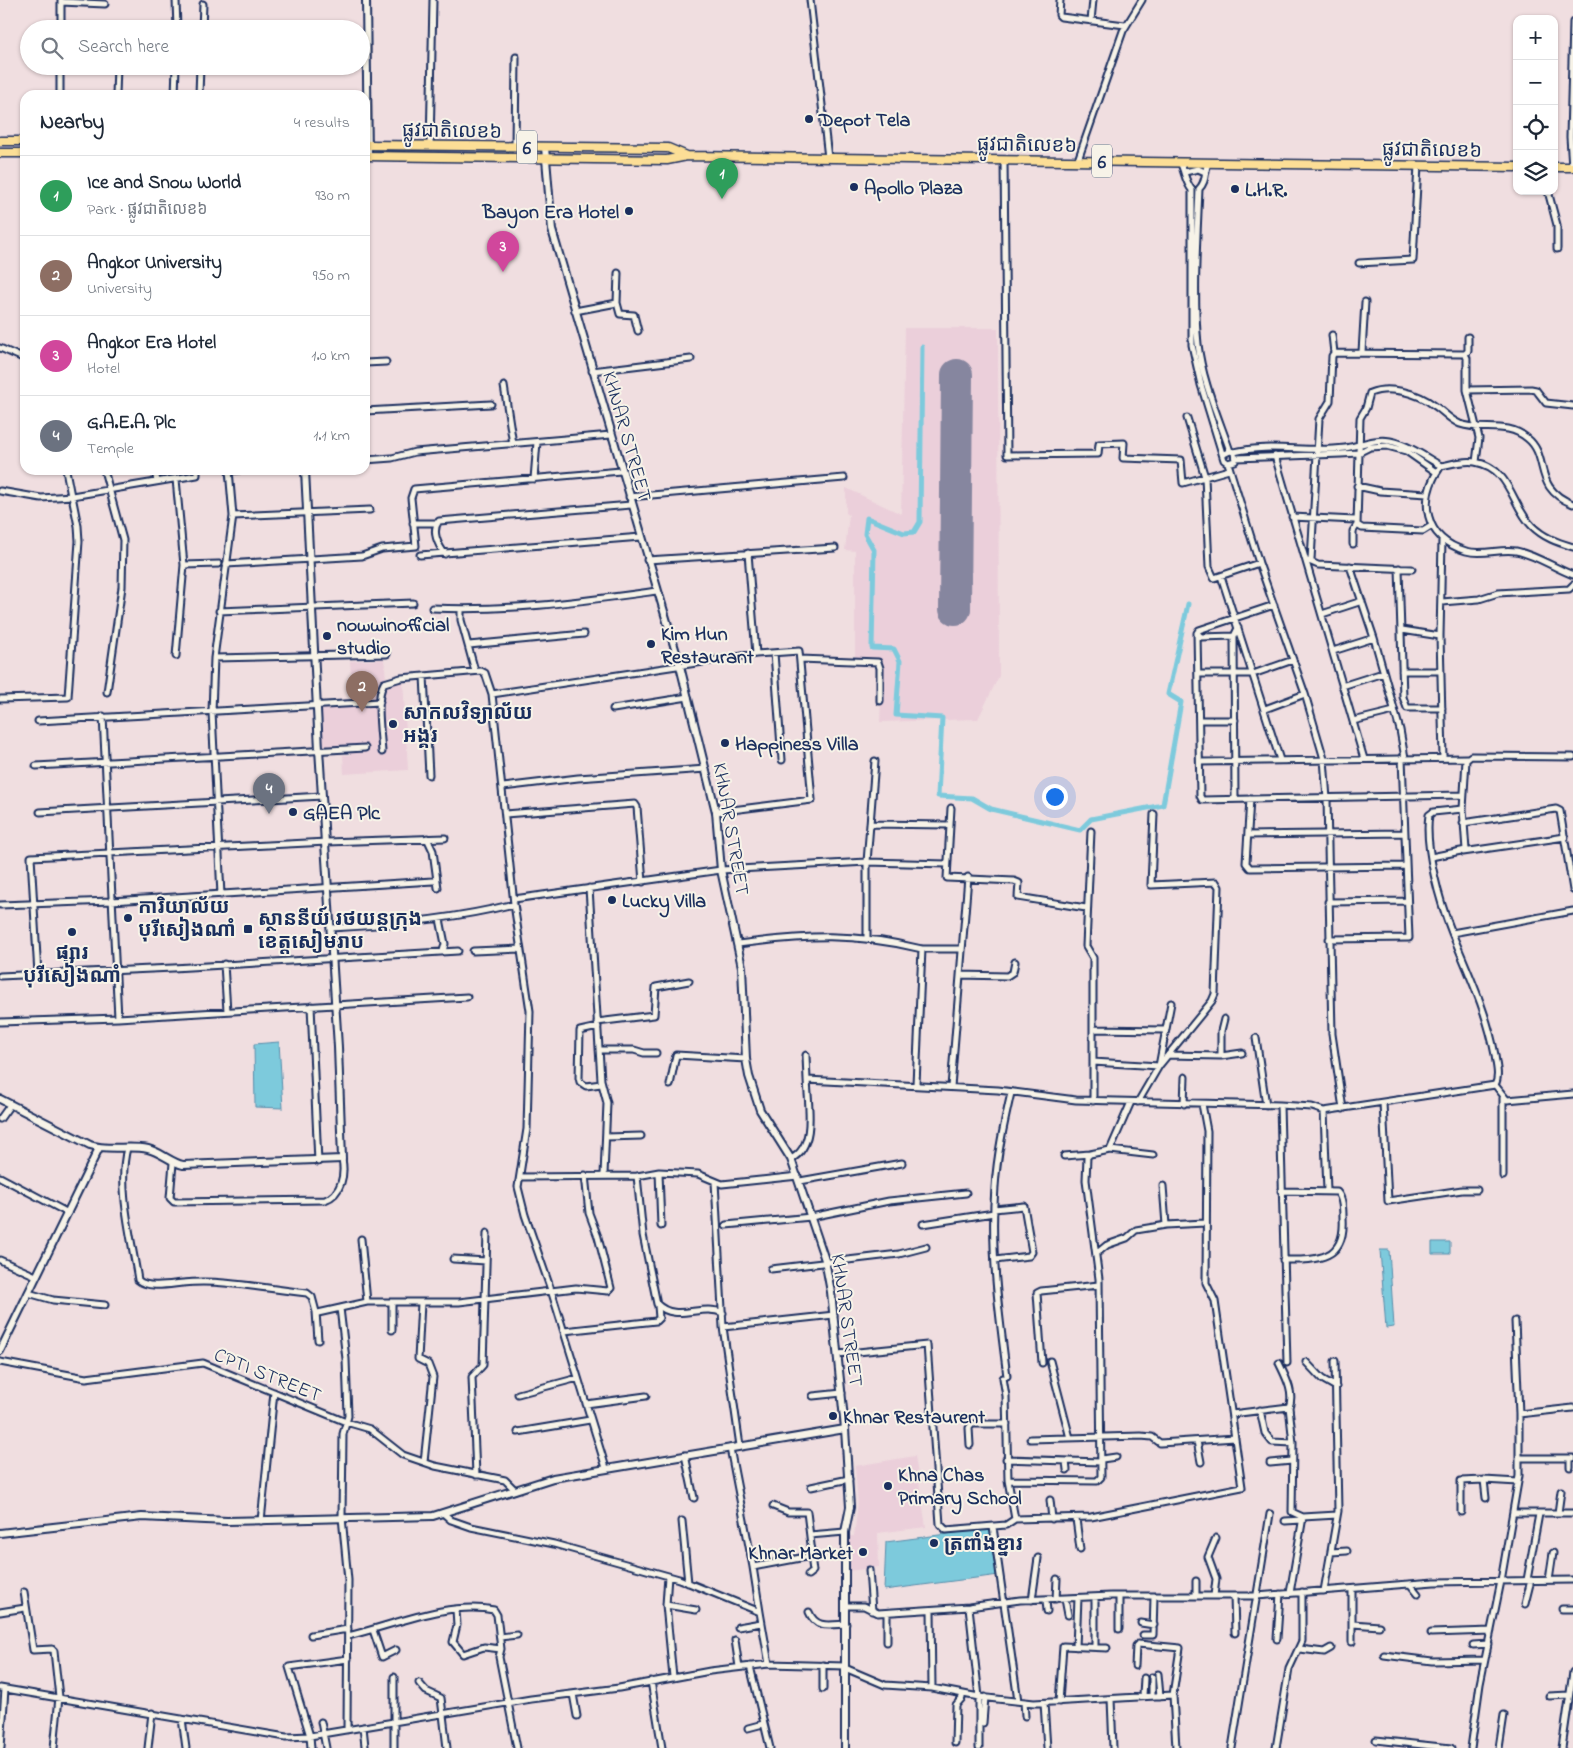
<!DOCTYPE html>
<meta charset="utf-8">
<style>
body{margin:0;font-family:"Indie Flower","Noto Sans Khmer",sans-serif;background:#f6f6f7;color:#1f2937}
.controls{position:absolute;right:15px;top:15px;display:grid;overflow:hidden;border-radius:10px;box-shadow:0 1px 4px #0004}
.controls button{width:45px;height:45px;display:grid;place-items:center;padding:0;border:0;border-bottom:1px solid #e0e1e3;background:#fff;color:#1f2937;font:25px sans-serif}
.you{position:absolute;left:1054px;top:796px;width:18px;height:18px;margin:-12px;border:4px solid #fff;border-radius:50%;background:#1a73e8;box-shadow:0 0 0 8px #1a73e833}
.badge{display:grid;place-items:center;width:32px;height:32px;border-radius:50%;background:#1b2f5e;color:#fff;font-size:16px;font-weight:700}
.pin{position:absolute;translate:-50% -41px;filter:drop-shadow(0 1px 2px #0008)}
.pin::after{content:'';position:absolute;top:26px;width:18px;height:15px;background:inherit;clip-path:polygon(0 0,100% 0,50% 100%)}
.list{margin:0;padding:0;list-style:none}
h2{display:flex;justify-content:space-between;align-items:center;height:65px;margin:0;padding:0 20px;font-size:21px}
h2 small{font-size:16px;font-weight:400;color:#747a83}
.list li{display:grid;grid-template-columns:32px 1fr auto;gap:15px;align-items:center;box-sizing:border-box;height:80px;padding:0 20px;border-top:1px solid #e0e1e3}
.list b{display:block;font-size:19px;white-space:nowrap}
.list p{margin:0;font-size:16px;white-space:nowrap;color:#747a83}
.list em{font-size:16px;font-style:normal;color:#747a83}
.icon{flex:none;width:28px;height:28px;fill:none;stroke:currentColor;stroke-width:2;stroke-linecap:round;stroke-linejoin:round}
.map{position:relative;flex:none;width:1573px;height:1748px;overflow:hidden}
.search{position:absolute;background:#fff;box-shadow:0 1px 4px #0004;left:20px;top:20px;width:350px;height:55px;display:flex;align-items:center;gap:12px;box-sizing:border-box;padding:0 18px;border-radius:28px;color:#747a83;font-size:19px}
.panel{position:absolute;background:#fff;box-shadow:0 1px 4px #0004;left:20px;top:90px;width:350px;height:385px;border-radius:15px}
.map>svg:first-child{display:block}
.built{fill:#ebcfda}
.water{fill:#7dcadc;stroke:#568caa}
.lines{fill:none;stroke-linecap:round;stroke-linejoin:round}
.canal{stroke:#7dcadc;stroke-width:5}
.runway{stroke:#86869f;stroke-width:32}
.minor-casing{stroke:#1b2f5e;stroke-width:9}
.tertiary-casing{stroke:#1b2f5e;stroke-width:10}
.trunk-casing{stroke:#1b2f5e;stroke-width:11}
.minor{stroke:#f7f3e8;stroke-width:5}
.tertiary{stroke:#f7f3e8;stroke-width:6}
.trunk{stroke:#fcde96;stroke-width:8}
.poi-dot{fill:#1b2f5e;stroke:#f7f3e8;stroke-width:2}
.labels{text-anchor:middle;stroke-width:4;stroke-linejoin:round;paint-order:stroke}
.shield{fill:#f7f3e8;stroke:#5d6a87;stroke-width:1}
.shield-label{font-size:19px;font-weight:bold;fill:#1b2f5e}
.poi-label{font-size:20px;font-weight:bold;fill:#1b2f5e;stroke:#f7f3e8;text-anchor:start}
.street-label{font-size:20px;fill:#1b2f5e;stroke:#f7f3e8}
</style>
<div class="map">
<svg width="1573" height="1748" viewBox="0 0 1573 1748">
<rect width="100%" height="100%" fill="#f0dee0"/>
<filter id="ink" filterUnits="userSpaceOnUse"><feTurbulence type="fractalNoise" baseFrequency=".02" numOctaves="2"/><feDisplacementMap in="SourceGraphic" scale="10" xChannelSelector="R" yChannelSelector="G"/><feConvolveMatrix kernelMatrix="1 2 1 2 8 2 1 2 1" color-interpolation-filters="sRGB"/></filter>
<g filter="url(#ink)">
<!-- built -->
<path class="built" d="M905,328H998L999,676L978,719L880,722L883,661L855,660V551L845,550L849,515L846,513V488L901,514Z
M384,659L386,678H403L408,770L344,774L343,755H350V749H320L318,706L353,704L350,661Z
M915,1456L926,1527L878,1533L879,1567L849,1571L848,1536H854L858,1503L855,1466Z"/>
<!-- water -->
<path class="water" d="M279,1042L283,1108L255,1107L254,1044Z
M1432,1242H1450V1254H1432Z
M1380,1250H1389L1394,1327L1386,1328Z
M992,1528L999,1575L884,1590L886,1542Z"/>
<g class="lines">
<!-- canal -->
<path class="canal" d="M922,347L920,522L914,532L904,533L867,518L865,534L874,550L872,648L894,649L900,661L896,715L942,718L938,796L972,798L991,809L1080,830L1091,819L1163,805L1181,702L1168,694L1188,604"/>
<!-- runway -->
<path class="runway" d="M955,609L957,375"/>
<defs>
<path id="minor" d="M176,0L177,29
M810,0L828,158
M1060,0L1059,15L1061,17L1125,25
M61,2L105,4
M1091,21L1093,0
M61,29V0
M202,29L203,4
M60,95V66
M116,95L117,66
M175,95L176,66
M199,95L200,66
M430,146L433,0
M515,147L516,57
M1004,160L1007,455L1098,454L1099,444L1124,443L1123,458L1181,460L1183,483L1229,470
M1078,160L1123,31L1142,0
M1180,162C1185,172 1185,182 1192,190V345L1201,385L1224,460L1228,463L1235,461L1234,452L1230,451L1224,454
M1208,163C1204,173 1207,181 1199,189C1197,239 1193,295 1198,344C1202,380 1218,416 1230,451
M1572,167L1570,137L1573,22
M1185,172L1198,169L1205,172
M1548,191L1557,225V249
M1359,263L1413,260L1418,165
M617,303L618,273
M575,311L617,303L620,314L634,315L638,331
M1468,337V351L1465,354L1467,358V390L1479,438L1476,462
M0,348L25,359
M1362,352L1365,302
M1334,353L1465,354
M365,363L386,362
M592,371L691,359
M504,386L513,444
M1467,390L1531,389L1536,390L1546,403L1573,406
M365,411L491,404
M1187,418L1205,477L1209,567L1214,578L1259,563
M1234,452C1270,443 1308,453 1345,448C1359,446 1374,438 1390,441C1409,445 1424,456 1441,466C1452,464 1464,460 1475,462C1511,468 1511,505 1532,526C1544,538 1557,542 1573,547
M1275,456L1364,759
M1236,458L1341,454L1358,453L1370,447L1387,446L1406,451L1436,472
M365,460L392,458L415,452L611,435
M1228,463L1259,563L1305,694L1324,759L1327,799L1332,1034L1343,1109
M1441,466C1417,499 1424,539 1466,551C1483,556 1500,548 1516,551C1536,555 1554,568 1573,575
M66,470L71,496
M104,470L123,540L122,587L107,692
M155,470L157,482
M229,471L239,470
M534,479L537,442
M1357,486L1380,491L1427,494
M0,491L41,498L72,496L197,475V470
M629,497L844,478
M233,516L370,510
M1292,517L1355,520
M413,523H437
M1357,525L1362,528L1423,531L1431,526
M1442,540L1440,636L1443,758
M1353,544V531L1357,525L1360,418L1366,408L1370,393C1389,385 1419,393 1435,406C1444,412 1450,420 1460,424C1483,432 1507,421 1527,438C1551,457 1531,488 1573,504
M748,553L756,654
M445,554C438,545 431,531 439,521L631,505
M420,555L641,537
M647,560L835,548
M1311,560L1319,419L1330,401L1332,356L1334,353L1332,335
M1309,561L1318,565L1412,569
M226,564L362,556L382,549L416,546L411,498L414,489L621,471
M184,565L219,564
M1350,566L1374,638L1400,730L1405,758
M1399,568L1403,697L1407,708H1442
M1221,576L1280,760
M1442,602L1479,599L1498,593L1569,589L1573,585
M432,608C507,612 583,601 657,591
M461,609V620L475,671
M219,611L413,603
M1322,614L1362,601
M1402,630L1440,636
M1197,633L1200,796L1202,800L1463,795
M1197,633L1199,630L1274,605
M1197,633L1201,637L1234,636
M469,645L584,634
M1333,651L1374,638
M774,653L782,760
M176,656L184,565L176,479
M214,658L387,654
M800,659L878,662L880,668V701
M1402,671H1441
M1198,674H1253L1293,660
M424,676L429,775
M1342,686L1383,673
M492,694L756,654L799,651L812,800L716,812
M0,699L68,697L79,541L78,526L72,496
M613,709L688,697
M1265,709L1305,694
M103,716L118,1018
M1199,720H1235
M38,721L380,702
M1353,721L1394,711
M382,752C381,735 375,697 384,683L401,678L481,671L485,673L492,694L514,904L530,1011L527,1129L518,1187L525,1215L551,1290L606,1468
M1200,762L1467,758
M36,766L365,748
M503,787L578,778L706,769
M1235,799L1234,636L1238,628
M1250,799L1246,863L1250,868L1406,866
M951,808L947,878L1014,881L1019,883L1018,897L1086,908
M40,812L322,796
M505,814L635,804L637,807L643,882
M1463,823L1556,809L1560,811L1573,890
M870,824L949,825
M1091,831L1086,946L1093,958V1101
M1248,835L1405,833
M427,838L433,851L438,888
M1463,852L1565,837
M1431,857L1466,850L1463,809
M589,888L601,1080L607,1103L604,1175
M221,895L212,712L214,658L233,516L229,470
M514,899L721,870L867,862L947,864
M1328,902L1407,901
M0,905L111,901L433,881
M440,919L445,944L443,951
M331,928C393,925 454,919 514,904
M1452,933L1573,911
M867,938V862L875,761
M1329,939L1409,938L1402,758
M738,944C807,935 853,932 922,949L916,1084
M922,949H962
M473,951L520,949
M224,964L227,1011
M38,974L31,857L327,842L445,838
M960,975L1007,976L1013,972L1015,962
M0,976L173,968L458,951
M311,1006L318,1162
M0,1022L118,1018L467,997
M597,1022L654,1015L656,987L689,981
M598,1027L580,1031L579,1078L580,1082L586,1086L601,1084
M1094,1029L1165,1030
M1256,1038L1266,1105
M599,1050H634L644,1053H656
M806,1055L807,1080
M1168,1055L1221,1056L1242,1053
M1221,1056V1031L1224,1019
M1093,1062L1159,1066L1212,1001L1215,994L1219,887L1216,882L1151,885L1154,814
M670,1085L676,1055L746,1059
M1495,1085C1500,1076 1496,1065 1495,1055C1487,1012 1469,974 1452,933C1440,903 1424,847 1429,815L1433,812L1463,809L1466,760L1471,756L1573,757
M1495,1085L1507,1100L1573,1094
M951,1087L968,877
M1503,1098V1176
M1138,1102L1159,1066L1171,1003
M1383,1103L1388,1201L1462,1190H1477
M1184,1104L1185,1077
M1280,1105L1287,1363
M1324,1111L1327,1191
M0,1119L10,1105
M606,1137L641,1136
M127,1148C117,1187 132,1240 138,1280C148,1289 171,1284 183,1283C224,1279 267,1289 307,1293L312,1297L316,1312L318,1313L367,1302H459L576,1288L608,1291L611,1288L598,1237L589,1213L585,1175
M1110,1150L1131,1102
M1064,1156L1090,1154
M791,1159C817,1146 808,1105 807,1080L998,1090L1076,1100L1280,1105L1312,1107L1324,1111L1495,1085
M173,1163L170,1198L174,1202L325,1200C342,1194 345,1174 342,1159
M659,1172L661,1226
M637,1176L643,1235L657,1304C676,1323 701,1303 723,1313
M0,1177L68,1213
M520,1177L637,1176L659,1172L698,1174L722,1184L798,1176
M800,1181L902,1163
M715,1182L723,1327L740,1446
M1163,1186L1166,1225
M1281,1191L1337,1192C1343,1198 1343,1210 1343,1218C1346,1262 1315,1260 1283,1260
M994,1209L1024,1206L1032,1252L1029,1256L995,1260
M923,1224L994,1213
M726,1225L811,1217L889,1201L966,1193
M361,1239L367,1302
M1096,1254L1107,1245L1127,1238L1136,1230L1166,1225L1205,1223
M453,1259L486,1261
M0,1260L36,1276
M771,1269L899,1254L926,1247
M28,1293L53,1300L105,1305
M421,1303L418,1359L428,1364L433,1377L424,1462
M340,1308L346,1359L348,1416L343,1434L342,1517L348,1580L347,1730
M316,1312L318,1340
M723,1327L834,1315
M392,1330V1302
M564,1331L656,1321L659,1318L658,1306
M838,1354L927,1345L940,1524L946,1530L1006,1525L1015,1519L1091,1517L1242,1487L1215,1301L1206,1283L1207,1131L1202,1104
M1050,1361L1070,1438
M0,1362L86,1378L203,1363L346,1422L370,1429L403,1455L435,1466L505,1480L515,1490
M1306,1362L1322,1379L1336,1387
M1042,1363L1037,1293L1041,1291L1099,1285
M1279,1363C1285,1376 1295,1393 1289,1407
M1007,1376C999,1314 990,1250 995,1187C997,1155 1004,1124 1011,1093
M1003,1378L1006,1396L1008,1480L1015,1519
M518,1394L578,1378
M813,1396L842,1393
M586,1404L646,1396
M1260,1410L1265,1433L1272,1442L1293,1443
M1232,1414L1289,1407L1293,1443L1292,1512L1303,1517L1337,1515
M1519,1414L1573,1408
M518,1432L590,1420
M1030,1439L1141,1436L1152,1437L1160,1443L1235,1438
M1197,1441L1201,1462
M970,1445L969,1428L972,1424H1007
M730,1448L753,1567
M685,1455L694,1498
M1519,1458H1573
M1570,1458V1467
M1006,1459L1101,1462
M1102,1459L1116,1457
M1066,1461L1067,1470
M1270,1463L1292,1461
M476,1475L472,1377L483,1365L487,1233
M1008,1480L1097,1481L1101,1477L1099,1279L1086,1180L1087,1157L1090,1154L1110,1150L1153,1155
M1484,1480L1486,1498
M811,1487L849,1479
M1050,1500L1052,1519
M1461,1512V1481L1484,1480L1518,1482
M443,1513L451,1520L471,1527L554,1544L679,1579L760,1612L769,1664
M1513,1513H1573
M1558,1513L1561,1491
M1076,1519L1080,1549
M261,1521L274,1392
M682,1521L688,1583
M1285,1521L1302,1520
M993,1527L1018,1701
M810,1535L845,1532
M1331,1552L1347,1551
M869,1570L872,1611
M808,1575L813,1571L811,1556
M668,1576L666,1605L673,1677
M1527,1580L1539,1514
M1549,1580L1553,1553
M1196,1581V1595
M1410,1584L1418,1594
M1324,1591L1338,1511L1335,1361
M24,1592L33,1650L52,1649L54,1651L59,1697L54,1748
M1290,1593L1303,1517
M1214,1596L1216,1579L1208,1557L1216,1538
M1234,1596L1235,1633
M1095,1597V1647
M1056,1599L1057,1579
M1065,1599L1068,1615
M1032,1600L1038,1558
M1046,1600L1047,1611
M1525,1604L1531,1580
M666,1605L696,1610
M846,1606H864L878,1613L969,1607L1020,1600L1111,1596H1257L1434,1582L1573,1580
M969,1607L979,1697V1748
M1562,1609H1573
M456,1610L457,1625L453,1642L463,1654L484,1647L501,1649
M931,1610L932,1688
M0,1612L25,1608
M760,1612L753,1567L811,1556L812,1553L807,1512H788L773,1506
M809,1612C816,1629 829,1625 846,1624
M887,1613V1642
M1141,1623L1154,1625
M1353,1624L1379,1626
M738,1627L761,1623
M1119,1629V1596
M373,1630L382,1657L396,1650
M1431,1633L1491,1631
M311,1635L348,1629
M1143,1635H1153L1154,1596
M348,1636C394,1625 447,1601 494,1610L497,1615L501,1649L499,1657L517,1748
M500,1637L517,1635
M1277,1639L1280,1594
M735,1640L739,1667
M1352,1642V1589
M1473,1645L1489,1644
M1076,1647L1078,1598
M1300,1649L1324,1652L1331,1648
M1384,1655L1432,1661L1485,1660
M823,1665V1689
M750,1666L770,1748
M1135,1666L1136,1646L1138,1644L1180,1648L1173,1695L1176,1748
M845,1668L885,1685L932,1688L979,1697L1034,1703L1173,1695
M1158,1674L1160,1696
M1152,1677V1696
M651,1681L662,1748
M419,1683L426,1691L441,1698L447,1748
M0,1688L286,1737L310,1736L531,1699L619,1688L710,1671L769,1664L845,1666
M573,1694L577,1716
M1143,1696L1144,1678
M1549,1696L1569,1695
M1111,1699L1113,1748
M1024,1702L1025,1716
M1059,1702L1063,1646L1107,1648
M1044,1703L1047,1748
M182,1719L186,1748
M321,1722L326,1748
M983,1723L985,1697
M363,1727L365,1746
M748,1728L763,1724
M1376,1740L1451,1748
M955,1743L956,1705L962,1698V1694
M1,1748L5,1689
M148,1748L152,1713
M311,1748L310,1736L289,1667L348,1659
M394,1748V1677
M1232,1748L1270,1514
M1276,1748L1289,1669L1302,1641V1592
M1471,1748L1480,1684L1501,1581L1519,1476V1414L1515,1321
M1499,1748L1504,1715
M1562,1748L1573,1672"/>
<path id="tertiary" d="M366,0L368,156
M545,147L552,230L680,666L716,812L721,870L742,967L746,1059L749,1076L760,1110L791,1159L825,1260L831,1292L845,1429L850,1507L845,1532V1748
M0,1099L90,1145C109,1151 129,1145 148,1149C161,1152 170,1162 183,1165L342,1159L338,1047L319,749L305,470
M0,1351L99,1148
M0,1533L142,1517L227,1521L433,1516L553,1478L845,1429"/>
<path id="trunk" d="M0,141H25
M365,145L668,148L687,156
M0,153H25
M365,156L667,160L687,156L1517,167
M1554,167H1573"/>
</defs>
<!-- minor casing -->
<use href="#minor" class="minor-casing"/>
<!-- tertiary casing -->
<use href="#tertiary" class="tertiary-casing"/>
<!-- trunk casing -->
<use href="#trunk" class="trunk-casing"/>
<!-- minor -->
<use href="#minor" class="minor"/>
<!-- tertiary -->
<use href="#tertiary" class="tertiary"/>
<!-- trunk -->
<use href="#trunk" class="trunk"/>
</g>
</g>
<!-- markers -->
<g class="poi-dot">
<circle cx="809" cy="119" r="5"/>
<circle cx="854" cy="187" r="5"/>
<circle cx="1235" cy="189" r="5"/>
<circle cx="629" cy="211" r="5"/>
<circle cx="327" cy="636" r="5"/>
<circle cx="651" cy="644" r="5"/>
<circle cx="393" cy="724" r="5"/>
<circle cx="725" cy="743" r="5"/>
<circle cx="293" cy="812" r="5"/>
<circle cx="612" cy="900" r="5"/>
<circle cx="128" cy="918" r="5"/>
<rect x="243" y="924" width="10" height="10" rx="2.5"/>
<circle cx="72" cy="932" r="5"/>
<circle cx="833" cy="1416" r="5"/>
<circle cx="888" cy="1486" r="5"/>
<circle cx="934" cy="1543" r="5"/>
<circle cx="863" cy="1552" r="5"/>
</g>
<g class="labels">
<!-- shield labels -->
<g class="shield">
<rect x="517" y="130.5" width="20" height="33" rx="4"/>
<rect x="1092" y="144.5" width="20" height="33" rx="4"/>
</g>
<g class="shield-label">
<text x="527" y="154">6</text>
<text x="1102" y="168">6</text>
</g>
<!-- poi labels -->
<g class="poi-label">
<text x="819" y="126">Depot Tela</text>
<text x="864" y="194">Apollo Plaza</text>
<text x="1245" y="196">L.H.R.</text>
<text x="619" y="218" text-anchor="end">Bayon Era Hotel</text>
<text x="337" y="631">nowwinofficial<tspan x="337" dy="23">studio</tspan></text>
<text x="661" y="640">Kim Hun<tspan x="661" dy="23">Restaurant</tspan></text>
<text x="403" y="719">សាកលវិទ្យាល័យ<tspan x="403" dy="23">អង្គរ</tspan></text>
<text x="735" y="750">Happiness Villa</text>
<text x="303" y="819">GAEA Plc</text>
<text x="622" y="907">Lucky Villa</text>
<text x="138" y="913">ការិយាល័យ<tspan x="138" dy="23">បុរីសៀងណាំ</tspan></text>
<text x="258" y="925">ស្ថាននីយ៍ រថយន្តក្រុង<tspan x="258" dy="23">ខេត្តសៀមរាប</tspan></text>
<text x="72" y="959" text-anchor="middle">ផ្សារ<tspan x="72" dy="23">បុរីសៀងណាំ</tspan></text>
<text x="843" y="1423">Khnar Restaurent</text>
<text x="898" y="1481">Khna Chas<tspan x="898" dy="23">Primary School</tspan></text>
<text x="944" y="1550">ត្រពាំងខ្នារ</text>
<text x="853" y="1559" text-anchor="end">Khnar Market</text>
</g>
<!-- street labels -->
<g class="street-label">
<text transform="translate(452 130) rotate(1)" y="7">ផ្លូវជាតិលេខ៦</text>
<text transform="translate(1027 144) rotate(1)" y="7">ផ្លូវជាតិលេខ៦</text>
<text transform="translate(1432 149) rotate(1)" y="7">ផ្លូវជាតិលេខ៦</text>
<text transform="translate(628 436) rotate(74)" y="7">KHNAR STREET</text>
<text transform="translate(732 829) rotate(80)" y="7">KHNAR STREET</text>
<text transform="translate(848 1320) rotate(82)" y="7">KHNAR STREET</text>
<text transform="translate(268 1374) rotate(22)" y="7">CPTI STREET</text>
</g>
</g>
</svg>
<div class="controls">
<button>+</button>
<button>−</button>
<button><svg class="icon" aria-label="locate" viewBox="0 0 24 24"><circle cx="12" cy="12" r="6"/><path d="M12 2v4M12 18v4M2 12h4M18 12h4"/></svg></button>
<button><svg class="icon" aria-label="layers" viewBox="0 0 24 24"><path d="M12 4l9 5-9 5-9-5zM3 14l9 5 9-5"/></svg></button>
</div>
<div class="you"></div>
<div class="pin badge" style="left:722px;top:199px;background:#2e9e5b">1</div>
<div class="pin badge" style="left:362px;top:712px;background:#8d6e63">2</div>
<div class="pin badge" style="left:503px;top:272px;background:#d1479c">3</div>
<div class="pin badge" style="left:269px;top:814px;background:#6b7280">4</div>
<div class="search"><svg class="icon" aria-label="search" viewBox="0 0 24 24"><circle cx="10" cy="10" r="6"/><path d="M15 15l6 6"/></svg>Search here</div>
<section class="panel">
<h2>Nearby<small>4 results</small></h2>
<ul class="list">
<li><span class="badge" style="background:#2e9e5b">1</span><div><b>Ice and Snow World</b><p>Park · ផ្លូវជាតិលេខ៦</p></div><em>930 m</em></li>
<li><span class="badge" style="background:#8d6e63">2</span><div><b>Angkor University</b><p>University</p></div><em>950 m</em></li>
<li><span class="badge" style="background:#d1479c">3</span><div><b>Angkor Era Hotel</b><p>Hotel</p></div><em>1.0 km</em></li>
<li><span class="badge" style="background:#6b7280">4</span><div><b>G.A.E.A. Plc</b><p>Temple</p></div><em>1.1 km</em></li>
</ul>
</section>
</div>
